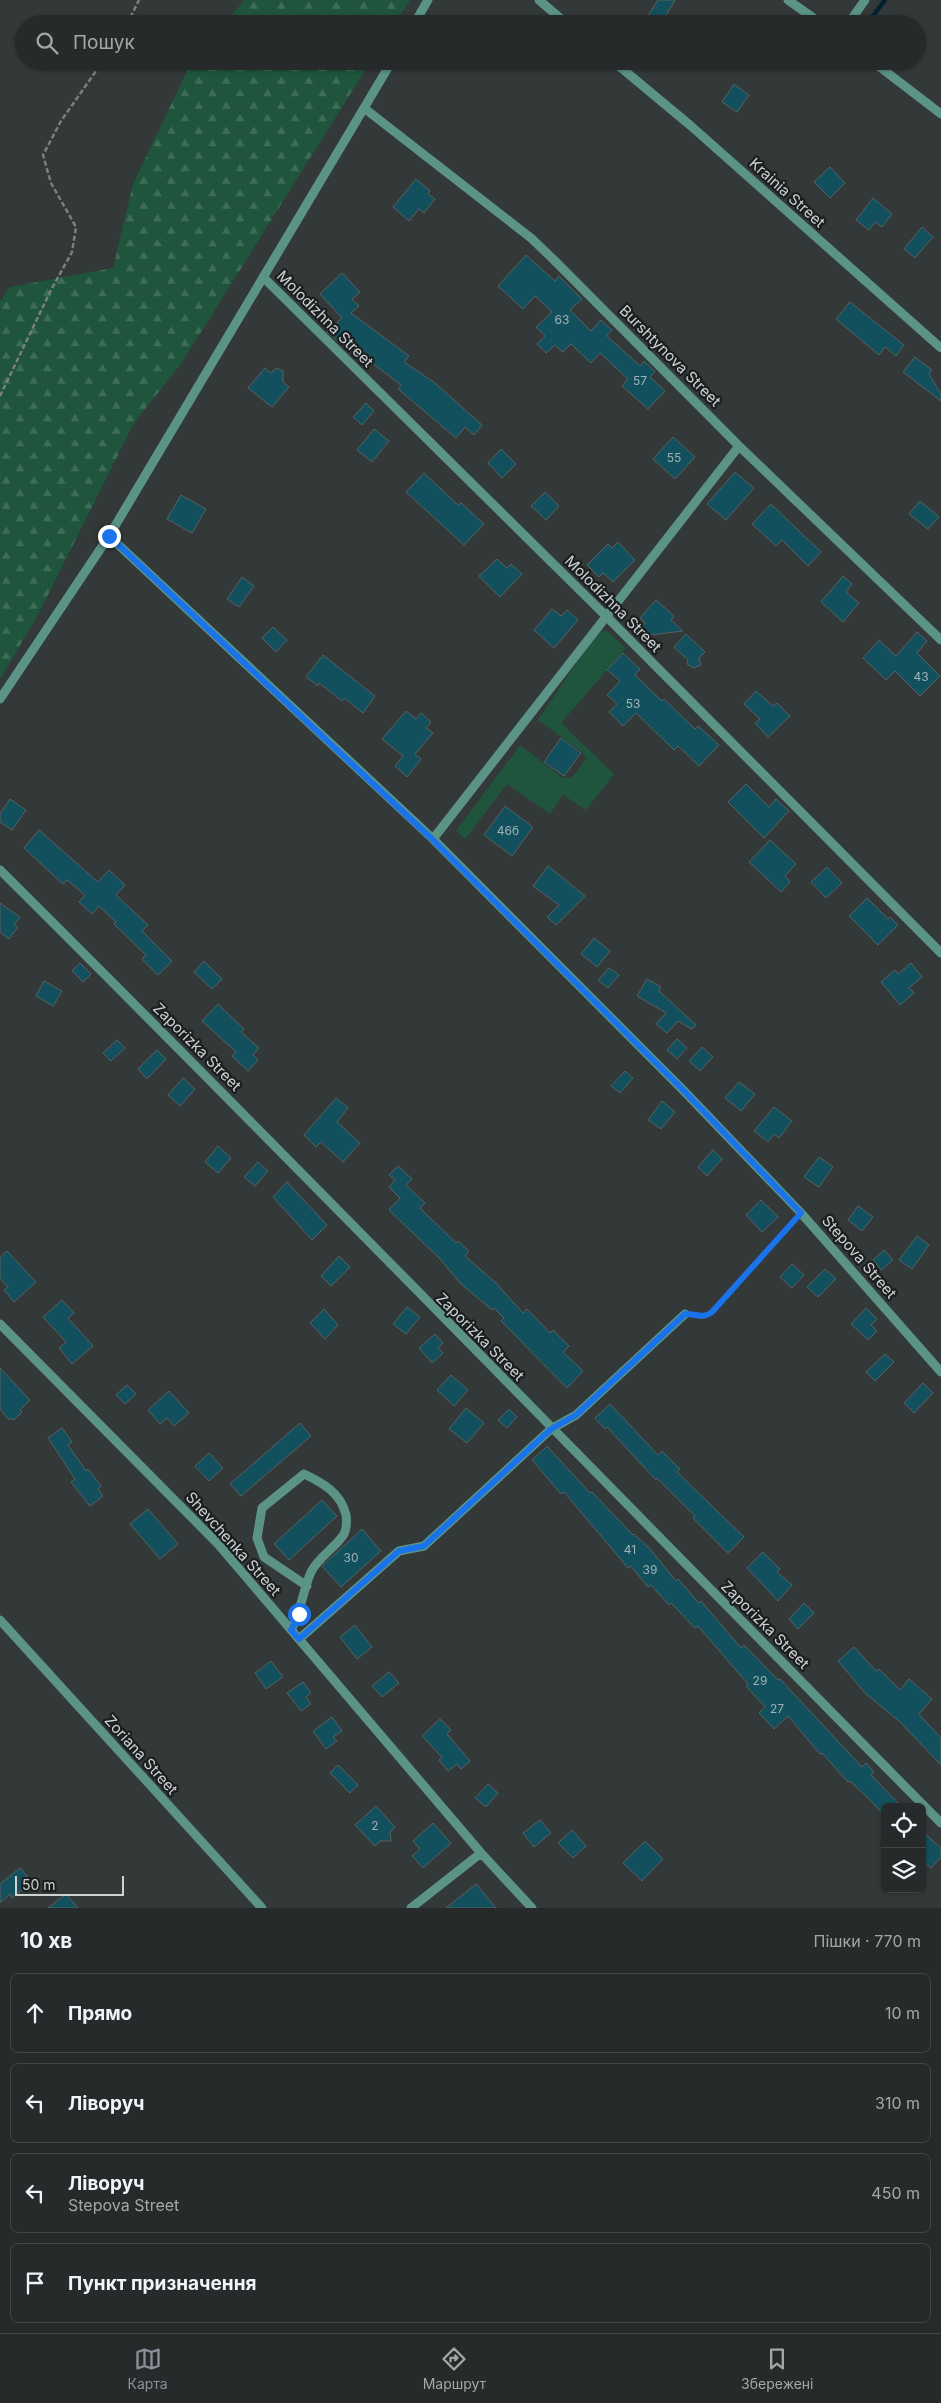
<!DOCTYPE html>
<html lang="uk">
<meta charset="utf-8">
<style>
body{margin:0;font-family:Inter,sans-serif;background:#2e3232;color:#f1f3f6}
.controls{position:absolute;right:15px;bottom:15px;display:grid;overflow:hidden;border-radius:8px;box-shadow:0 1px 4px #0004}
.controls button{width:45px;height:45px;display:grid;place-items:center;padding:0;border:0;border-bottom:1px solid #424647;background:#262a2a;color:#f1f3f6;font:25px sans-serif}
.scale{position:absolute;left:15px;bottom:12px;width:109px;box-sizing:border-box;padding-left:5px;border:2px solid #ced2d2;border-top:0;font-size:14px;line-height:18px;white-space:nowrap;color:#ced2d2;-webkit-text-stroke:4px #1c1f1f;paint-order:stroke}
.stop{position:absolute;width:15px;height:15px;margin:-11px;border:4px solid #1a73e8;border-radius:50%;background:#fff}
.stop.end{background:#1a73e8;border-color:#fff;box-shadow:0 1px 5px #0008}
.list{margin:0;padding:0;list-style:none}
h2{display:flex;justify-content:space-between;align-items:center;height:65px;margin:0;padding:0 20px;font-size:21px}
h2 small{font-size:16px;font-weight:400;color:#a4a7a8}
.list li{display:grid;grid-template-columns:32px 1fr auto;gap:15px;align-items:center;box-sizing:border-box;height:80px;margin:0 10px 10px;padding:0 10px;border:1px solid #424647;border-radius:8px}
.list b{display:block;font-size:19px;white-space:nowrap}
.list p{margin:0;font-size:16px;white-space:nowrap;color:#a4a7a8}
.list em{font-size:16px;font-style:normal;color:#a4a7a8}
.icon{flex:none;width:28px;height:28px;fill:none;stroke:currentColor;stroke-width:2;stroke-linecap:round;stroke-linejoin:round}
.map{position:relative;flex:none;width:941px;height:1908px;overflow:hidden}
.search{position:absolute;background:#262a2a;box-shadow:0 1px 4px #0004;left:15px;right:15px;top:15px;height:55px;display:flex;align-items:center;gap:12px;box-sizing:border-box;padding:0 18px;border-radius:28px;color:#a4a7a8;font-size:19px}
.sheet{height:425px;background:#262a2a}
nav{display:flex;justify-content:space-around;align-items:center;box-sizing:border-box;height:70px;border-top:1px solid #424647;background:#262a2a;font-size:14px;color:#a4a7a8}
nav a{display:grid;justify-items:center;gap:2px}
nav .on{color:#8c9099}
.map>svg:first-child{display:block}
.grass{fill:#1f553c}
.forest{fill:url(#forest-firs)}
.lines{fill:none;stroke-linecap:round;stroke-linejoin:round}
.stream{stroke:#012030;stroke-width:4.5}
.building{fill:#13505d;stroke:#5a6061}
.path{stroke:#7b7f7f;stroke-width:2.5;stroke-dasharray:5 2.5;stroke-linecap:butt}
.minor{stroke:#5b9387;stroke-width:9}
.route{stroke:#1a73e8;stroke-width:6}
.labels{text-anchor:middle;stroke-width:4.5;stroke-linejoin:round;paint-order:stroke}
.number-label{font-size:12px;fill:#9fb2b5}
.street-label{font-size:15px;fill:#ced2d2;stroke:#1c1f1f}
</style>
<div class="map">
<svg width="941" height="1908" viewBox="0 0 941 1908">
<defs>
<pattern id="forest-firs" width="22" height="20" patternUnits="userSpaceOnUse" patternTransform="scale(1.25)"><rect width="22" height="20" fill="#1f553c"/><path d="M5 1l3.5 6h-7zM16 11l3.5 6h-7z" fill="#3e6d57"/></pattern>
</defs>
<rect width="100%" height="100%" fill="#333838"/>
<!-- grass -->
<path class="grass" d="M607,631L626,648L561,723L614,774L586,810L563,795L550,814L507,784L465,839L456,831L520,745L563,778L572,777L586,759L582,752L538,720L592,640L600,632Z"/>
<!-- forest -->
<path class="forest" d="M244,0H410L395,24H225Z
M195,61H371L181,364L134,423L38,615L0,679V301L10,287L113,268L133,184L187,71Z"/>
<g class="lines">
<!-- stream -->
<path class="stream" d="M867,24L885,0"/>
</g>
<!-- building -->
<path class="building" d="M658,0H675L661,24H643Z
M734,84L749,95L737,112L722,102Z
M830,167L845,183L830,198L814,182Z
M416,179L430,191L428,194L435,199L424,213L419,209L409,221L393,207Z
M873,198L892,214L882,227L875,222L869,230L856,220Z
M922,227L933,237L915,258L904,249Z
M526,255L555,281L559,276L582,299L570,310L591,331L601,320L612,330L607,336L640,366L644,361L655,372L650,377L665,391L648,409L622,386L628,379L600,353L591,363L571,344L563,352L555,345L546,353L537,344L545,336L536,327L552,312L535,296L523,309L498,286Z
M342,273L360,292L352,299L359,306L351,313L409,356L404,362L435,383L482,425L474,435L465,427L456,438L398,389L401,385L368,360L365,363L327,332L342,318L320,294Z
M850,302L904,345L896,356L885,347L879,355L836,319Z
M915,357L932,370L929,374L941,394V401L903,372Z
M265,368L271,373L276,368L283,371V382L289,387L272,407L248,388Z
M366,403L374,411L362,425L353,417Z
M374,429L389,441L372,462L357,450Z
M673,437L695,457L675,479L653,459Z
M501,449L516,464L502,478L488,463Z
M735,472L754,488L726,520L707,504Z
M424,473L458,505L461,503L484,524L464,545L406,492Z
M545,492L559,506L546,520L531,506Z
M181,495L206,509L192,533L167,519Z
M920,501L939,517L928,529L909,514Z
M771,504L821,552L808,566L782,540L776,546L752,524Z
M618,542L635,560L613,582L603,573L599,577L587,565L608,544L612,548Z
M497,559L507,568L511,564L522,574L500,597L479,576Z
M843,576L852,584L846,592L859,603L843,622L821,602Z
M242,577L254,586L239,607L227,599Z
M656,600L674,616L671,620L683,631L650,635L641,627L645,623L640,618Z
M552,609L561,616L567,610L578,620L554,648L534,630Z
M273,627L287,640L276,652L262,638Z
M917,632L927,641L917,653L940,676L920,696L895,671L886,680L863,658L879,640L896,656Z
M686,634L705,652L699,658L701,665L694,668L687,664L688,660L674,647Z
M623,653L640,669L635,675L662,701L664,699L695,729L698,726L719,745L699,766L678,746L674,750L636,713L623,726L609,712L617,704L607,695L620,681L607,670Z
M323,655L375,696L363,713L344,698L342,701L319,683L318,686L306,677Z
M756,691L773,706L777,703L790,716L768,737L755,723L760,719L744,704Z
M406,711L416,719L421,713L431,722L426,728L433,733L415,754L421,759L407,777L395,766L403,756L382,739Z
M561,738L581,753L564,776L544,762Z
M746,784L769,807L776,799L789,811L764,838L728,802Z
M10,799L26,810L12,830L0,822V814Z
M505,806L533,827L512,856L484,835Z
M39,830L98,882L109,870L125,885L116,895L148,925L142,931L172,961L158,975L142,959L146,955L114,924L116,922L99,906L92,914L79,902L85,895L67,880L63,884L24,848Z
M770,840L796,864L785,876L790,882L781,892L749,862Z
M548,866L585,896L556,925L547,917L559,905L533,886Z
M827,867L842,883L826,898L811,882Z
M867,898L888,919L890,917L898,925L878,945L849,916Z
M0,903L20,917L14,925L18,927L9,939L0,932Z
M594,938L610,951L597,967L581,954Z
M204,961L222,979L212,989L194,972Z
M80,963L91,974L83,982L72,971Z
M911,963L922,977L909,988L914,993L900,1005L881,982L895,970L898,974Z
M609,968L619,975L608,988L598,980Z
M647,979L661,987L659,991L696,1025L692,1029L678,1021L667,1033L656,1024L666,1013L637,996Z
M44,981L62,991L53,1006L36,996Z
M218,1004L244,1029L241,1032L259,1048L253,1055L258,1060L248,1071L232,1056L236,1052L202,1021Z
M677,1039L687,1048L677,1059L667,1050Z
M117,1040L125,1048L111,1061L103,1053Z
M702,1047L713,1057L700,1071L689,1061Z
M157,1050L166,1059L147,1079L138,1069Z
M625,1071L633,1078L620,1093L611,1086Z
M183,1078L195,1089L180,1106L168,1095Z
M739,1082L755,1094L741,1111L725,1098Z
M336,1098L348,1108L337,1122L360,1143L343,1162L321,1142L316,1147L304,1135Z
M662,1101L675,1112L661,1129L648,1120Z
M774,1107L792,1121L779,1138L774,1134L768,1142L754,1131Z
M218,1146L231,1158L218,1173L205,1162Z
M713,1150L722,1159L707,1176L698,1167Z
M819,1157L833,1167L819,1187L804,1177Z
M258,1162L268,1171L255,1186L244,1177Z
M398,1166L412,1179L406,1185L425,1203L420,1208L456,1243L458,1241L469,1251L465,1256L496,1283L523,1313L527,1309L550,1333L553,1330L569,1346L563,1352L583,1371L567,1388L501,1321L504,1318L494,1308L492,1310L461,1284L440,1259L389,1210L400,1198L389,1187L395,1180L389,1175Z
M287,1182L327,1225L312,1240L273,1197Z
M761,1200L778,1217L762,1232L746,1215Z
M858,1206L873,1217L862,1231L848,1220Z
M917,1236L929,1245L912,1269L899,1260Z
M884,1250L893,1260L881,1270L873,1260Z
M7,1251L36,1282L14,1302L4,1290L8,1287L0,1278V1257Z
M339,1256L350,1267L331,1286L321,1276Z
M792,1264L804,1275L792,1288L780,1277Z
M825,1269L836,1279L818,1297L807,1287Z
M62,1300L74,1313L68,1318L93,1346L72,1364L59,1348L66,1342L43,1317Z
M407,1307L420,1317L406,1334L393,1324Z
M866,1308L877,1319L871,1325L877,1331L868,1340L851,1324Z
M324,1309L338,1325L325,1339L310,1323Z
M435,1334L443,1343L438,1347L443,1353L432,1363L419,1348Z
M885,1354L894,1362L875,1381L866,1372Z
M0,1368L30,1400L20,1410L22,1412L14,1420L11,1418L9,1420L0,1409Z
M451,1375L468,1390L454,1406L437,1390Z
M923,1383L933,1393L914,1413L904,1403Z
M127,1385L136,1394L125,1404L116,1395Z
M169,1391L189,1413L174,1426L167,1418L160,1424L148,1410Z
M610,1404L658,1455L662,1451L680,1469L677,1472L744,1537L728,1553L693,1518L695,1516L657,1478L656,1480L607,1427L605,1429L595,1418Z
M466,1408L484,1423L467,1443L449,1429Z
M509,1409L517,1417L507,1428L498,1420Z
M300,1423L311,1436L241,1496L230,1484Z
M62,1428L72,1442L68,1445L86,1471L88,1469L101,1486L98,1489L103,1496L90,1506L71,1482L75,1479L48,1438Z
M547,1446L590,1493L592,1492L633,1535L634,1534L650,1549L676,1581L678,1579L699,1603L701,1601L741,1648L744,1645L778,1680L780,1679L862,1767L866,1763L874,1772L871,1775L902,1807H885V1817L873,1803L850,1781L848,1782L822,1753L820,1754L788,1716L774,1729L759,1713L765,1707L746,1686L748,1684L698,1626L695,1628L671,1603L669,1605L651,1585L648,1587L631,1566L628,1568L564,1492L561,1494L532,1460Z
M209,1453L223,1468L209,1481L195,1466Z
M322,1500L337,1516L289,1560L274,1544Z
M148,1509L178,1544L160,1559L130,1524Z
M362,1529L381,1551L341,1587L322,1566Z
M763,1552L780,1569L777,1572L792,1585L778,1601L747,1568Z
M804,1603L814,1613L798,1629L789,1619Z
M355,1625L372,1647L357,1659L340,1637Z
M854,1647L876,1671L879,1669L900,1690L909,1679L932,1699L919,1714L941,1738V1765L900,1722L866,1694L838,1661Z
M271,1661L283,1677L266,1689L255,1673Z
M389,1672L399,1683L382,1697L372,1686Z
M303,1682L311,1693L306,1697L311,1704L301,1711L287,1693Z
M332,1717L342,1731L333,1737L337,1741L326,1749L313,1731Z
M440,1719L451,1730L447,1734L470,1761L461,1769L457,1764L448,1771L439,1760L442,1757L422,1736Z
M338,1765L358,1785L350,1793L330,1773Z
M488,1784L498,1793L486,1807L475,1798Z
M376,1806L395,1827L390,1832L391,1841H380L375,1846L355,1825Z
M540,1820L551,1833L534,1847L523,1833Z
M433,1823L451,1843L423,1868L412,1856L420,1849L413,1841Z
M572,1830L586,1846L573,1858L558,1843Z
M922,1831L941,1848V1857L931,1868L922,1859Z
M645,1841L663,1859L642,1881L623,1863Z
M20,1868L32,1882L12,1898L10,1894L0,1903V1884Z
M476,1884L496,1908H446Z
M66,1894L78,1908H48Z"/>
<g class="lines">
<!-- path -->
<path class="path" d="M127,24L139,0
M0,396L51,290L72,252L76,227L51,183L43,155L61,121L103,61
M696,1316H707L712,1312L794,1222"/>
<!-- minor -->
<path class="minor" d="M539,0L567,24
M788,0L822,24
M414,24L428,0
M848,24L865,0
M613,61L691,126L941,348
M872,61L941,114
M364,108L531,238L554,260L739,446L941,640
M263,277L605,615L941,953
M109,536L433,839L684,1091L801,1213L941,1372
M0,699L109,536L392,61
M433,839L739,446
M0,870C317,1185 627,1506 941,1823
M0,1324L218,1544L481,1853L532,1908
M0,1620L262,1908
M291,1630C301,1612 303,1590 311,1572C318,1558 333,1549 342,1537C347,1531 347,1523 346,1515C341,1493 323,1483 304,1474L262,1508L257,1538L264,1557L307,1586
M299,1639L399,1551L424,1546L551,1429L576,1415L685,1314
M411,1908L481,1853"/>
</g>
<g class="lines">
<!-- route -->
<path class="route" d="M109,536L432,839L684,1091L801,1213L712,1312C702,1320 696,1313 685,1314L576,1415L551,1429L424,1546L399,1551L299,1639L291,1630L299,1614"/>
</g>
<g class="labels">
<!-- number labels -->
<g class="number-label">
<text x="562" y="324">63</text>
<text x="640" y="385">57</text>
<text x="674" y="462">55</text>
<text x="921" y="681">43</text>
<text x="633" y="708">53</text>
<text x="508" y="835">46б</text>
<text x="630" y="1554">41</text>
<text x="351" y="1562">30</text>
<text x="650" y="1574">39</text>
<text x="760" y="1685">29</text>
<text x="777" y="1713">27</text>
<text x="375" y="1830">2</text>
</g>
<!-- street labels -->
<g class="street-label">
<text transform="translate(787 193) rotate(42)" y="5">Krainia Street</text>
<text transform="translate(325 319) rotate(45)" y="5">Molodizhna Street</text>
<text transform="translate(670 356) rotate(45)" y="5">Burshtynova Street</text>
<text transform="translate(613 604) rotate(45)" y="5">Molodizhna Street</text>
<text transform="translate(197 1047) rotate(45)" y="5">Zaporizka Street</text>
<text transform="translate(859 1257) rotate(49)" y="5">Stepova Street</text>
<text transform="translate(480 1337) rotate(45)" y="5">Zaporizka Street</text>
<text transform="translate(233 1544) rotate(48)" y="5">Shevchenka Street</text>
<text transform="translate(765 1625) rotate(45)" y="5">Zaporizka Street</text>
<text transform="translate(141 1755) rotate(48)" y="5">Zoriana Street</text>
</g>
</g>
</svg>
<div class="controls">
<button><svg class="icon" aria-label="locate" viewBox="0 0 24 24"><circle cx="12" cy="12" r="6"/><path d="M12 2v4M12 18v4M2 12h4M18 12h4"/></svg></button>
<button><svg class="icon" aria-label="layers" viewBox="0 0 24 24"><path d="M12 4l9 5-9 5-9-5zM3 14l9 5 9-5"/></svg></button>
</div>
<div class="scale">50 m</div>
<div class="stop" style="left:299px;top:1614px"></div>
<div class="stop end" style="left:109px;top:536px"></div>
<div class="search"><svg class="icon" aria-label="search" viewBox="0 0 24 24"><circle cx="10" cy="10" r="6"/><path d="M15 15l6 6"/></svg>Пошук</div>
</div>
<section class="sheet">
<h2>10 хв<small>Пішки · 770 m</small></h2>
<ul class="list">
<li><svg class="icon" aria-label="ahead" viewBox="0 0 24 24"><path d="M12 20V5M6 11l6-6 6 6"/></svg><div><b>Прямо</b></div><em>10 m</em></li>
<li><svg class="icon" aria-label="left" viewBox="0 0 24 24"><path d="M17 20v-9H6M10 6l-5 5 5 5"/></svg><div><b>Ліворуч</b></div><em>310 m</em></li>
<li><svg class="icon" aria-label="left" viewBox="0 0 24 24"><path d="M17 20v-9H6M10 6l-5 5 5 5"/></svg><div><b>Ліворуч</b><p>Stepova Street</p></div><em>450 m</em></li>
<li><svg class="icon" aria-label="arrive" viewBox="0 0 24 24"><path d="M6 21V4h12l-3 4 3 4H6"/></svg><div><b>Пункт призначення</b></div></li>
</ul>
</section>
<nav>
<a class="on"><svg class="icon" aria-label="map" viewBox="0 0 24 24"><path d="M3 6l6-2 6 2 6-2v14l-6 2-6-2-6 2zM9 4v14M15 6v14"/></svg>Карта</a>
<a><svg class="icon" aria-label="directions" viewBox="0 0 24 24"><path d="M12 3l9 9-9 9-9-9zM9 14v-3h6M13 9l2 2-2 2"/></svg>Маршрут</a>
<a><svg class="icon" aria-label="saved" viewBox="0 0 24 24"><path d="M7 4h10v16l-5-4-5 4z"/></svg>Збережені</a>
</nav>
